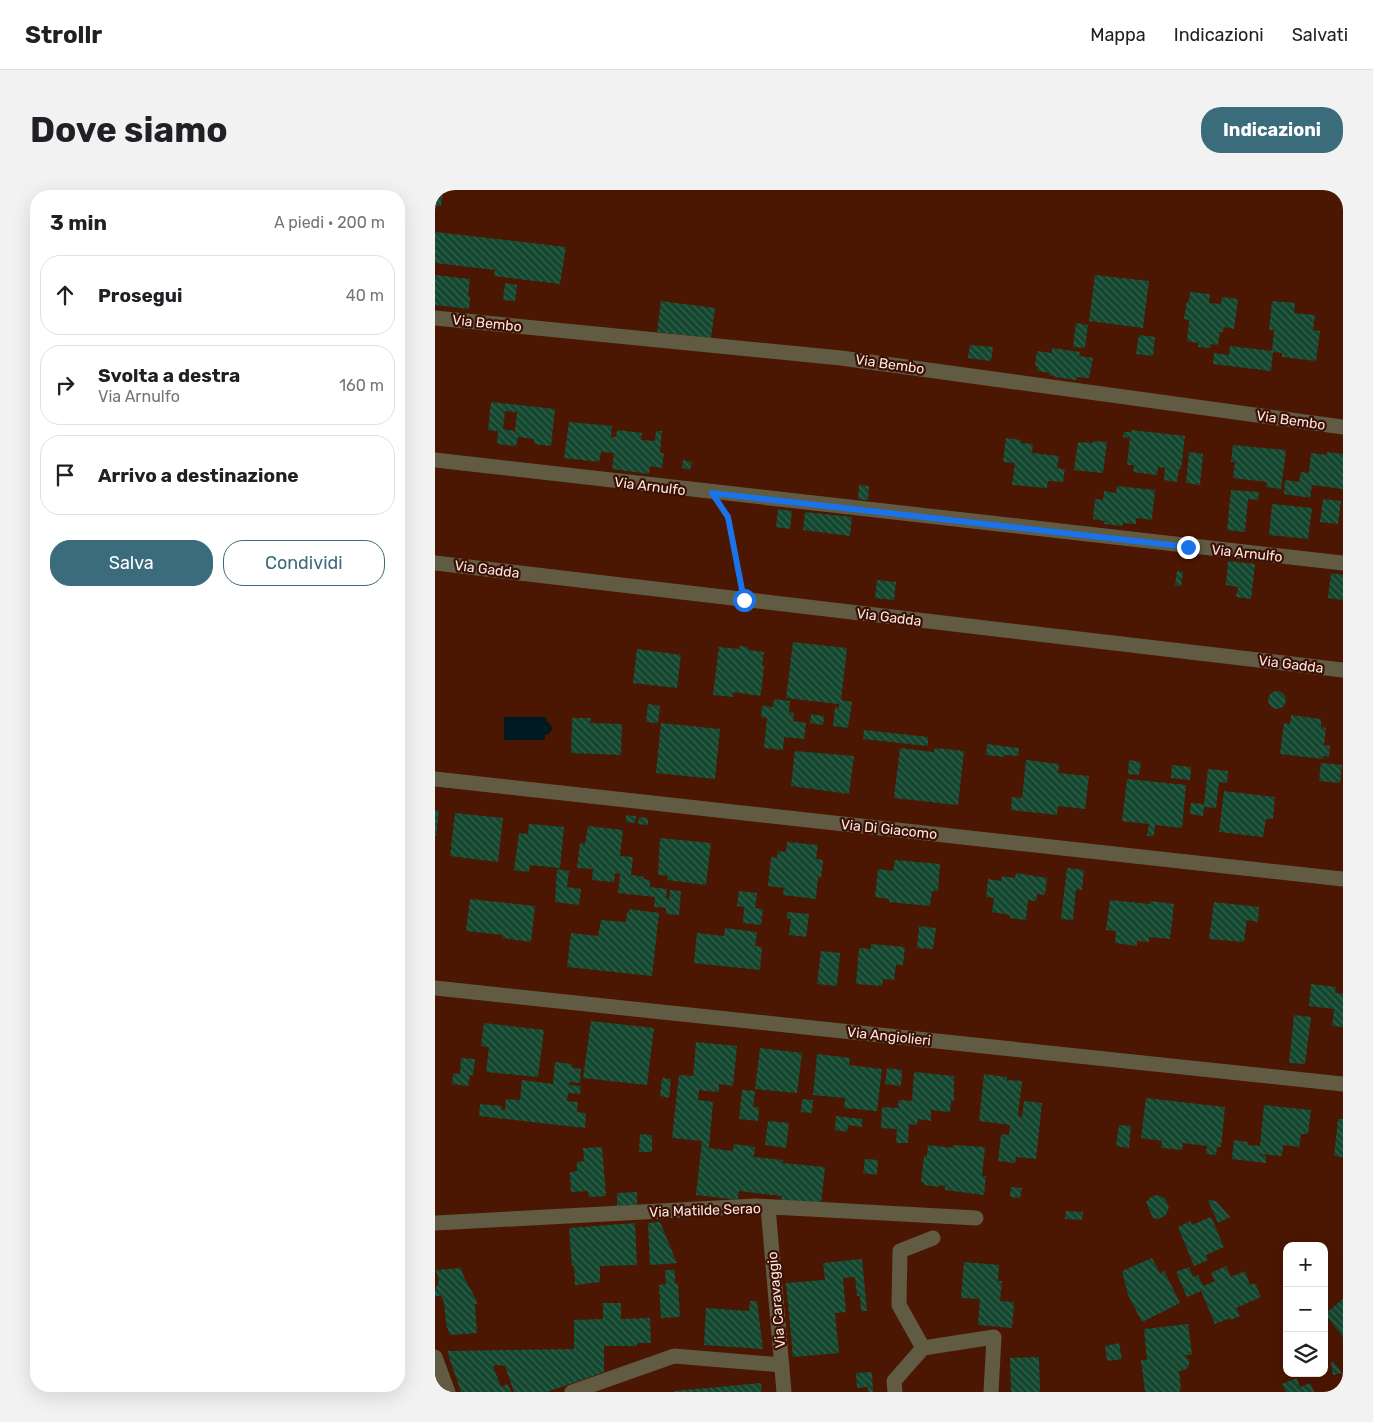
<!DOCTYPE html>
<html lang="it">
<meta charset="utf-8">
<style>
body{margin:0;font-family:Rubik,sans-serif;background:#f2f2f2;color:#202124}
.controls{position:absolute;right:15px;bottom:15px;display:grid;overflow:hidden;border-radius:10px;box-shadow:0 5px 20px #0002}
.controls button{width:45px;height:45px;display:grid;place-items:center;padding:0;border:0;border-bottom:1px solid #e0e0e0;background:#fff;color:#202124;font:25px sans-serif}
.stop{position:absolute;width:15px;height:15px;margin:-11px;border:4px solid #1a73e8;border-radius:50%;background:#fff}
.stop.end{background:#1a73e8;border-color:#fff;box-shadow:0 1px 5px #0008}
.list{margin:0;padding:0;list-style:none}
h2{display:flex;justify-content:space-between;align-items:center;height:65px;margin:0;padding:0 20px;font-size:21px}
h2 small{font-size:16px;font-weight:400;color:#757577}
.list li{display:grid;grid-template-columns:32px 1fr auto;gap:15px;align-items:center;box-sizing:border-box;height:80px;margin:0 10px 10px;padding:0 10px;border:1px solid #e0e0e0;border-radius:20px}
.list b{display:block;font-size:19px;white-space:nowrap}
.list p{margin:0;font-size:16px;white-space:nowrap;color:#757577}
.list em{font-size:16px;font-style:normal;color:#757577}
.actions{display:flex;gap:10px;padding:15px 20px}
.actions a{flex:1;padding:11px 0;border:1px solid #3b6c7b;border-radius:20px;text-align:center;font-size:18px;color:#3b6c7b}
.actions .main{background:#3b6c7b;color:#fff}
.icon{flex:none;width:28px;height:28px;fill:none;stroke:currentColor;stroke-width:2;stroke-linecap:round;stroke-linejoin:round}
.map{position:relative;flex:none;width:908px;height:1202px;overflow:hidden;border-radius:20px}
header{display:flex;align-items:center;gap:30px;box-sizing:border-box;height:70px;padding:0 25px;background:#fff;border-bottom:1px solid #e0e0e0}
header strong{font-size:24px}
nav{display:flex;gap:28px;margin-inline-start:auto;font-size:18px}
.intro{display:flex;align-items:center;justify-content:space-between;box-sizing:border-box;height:120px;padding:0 30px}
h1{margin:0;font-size:35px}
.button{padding:12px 22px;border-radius:20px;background:#3b6c7b;color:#fff;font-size:18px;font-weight:700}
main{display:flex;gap:30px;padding:0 30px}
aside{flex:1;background:#fff;border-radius:20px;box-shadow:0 5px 20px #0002}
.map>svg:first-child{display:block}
.water{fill:#001a22}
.building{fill:url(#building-back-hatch);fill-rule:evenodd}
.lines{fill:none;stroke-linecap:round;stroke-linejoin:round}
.path{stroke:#9e786a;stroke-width:3;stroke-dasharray:4 2.5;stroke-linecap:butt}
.minor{stroke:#605b42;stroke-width:15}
.tertiary{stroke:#605b42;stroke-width:15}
.route{stroke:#1a73e8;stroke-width:6}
.labels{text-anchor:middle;stroke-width:4.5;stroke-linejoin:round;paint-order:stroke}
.street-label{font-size:14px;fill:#fce6df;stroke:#3a1104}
</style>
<header>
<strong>Strollr</strong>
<nav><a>Mappa</a><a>Indicazioni</a><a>Salvati</a></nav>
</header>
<div class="intro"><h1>Dove siamo</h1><a class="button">Indicazioni</a></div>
<main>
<aside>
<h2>3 min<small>A piedi · 200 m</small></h2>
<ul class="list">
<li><svg class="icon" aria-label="ahead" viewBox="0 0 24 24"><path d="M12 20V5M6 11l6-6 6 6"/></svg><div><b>Prosegui</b></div><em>40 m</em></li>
<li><svg class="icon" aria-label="right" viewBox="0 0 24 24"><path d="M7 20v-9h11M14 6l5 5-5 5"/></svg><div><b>Svolta a destra</b><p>Via Arnulfo</p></div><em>160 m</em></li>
<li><svg class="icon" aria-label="arrive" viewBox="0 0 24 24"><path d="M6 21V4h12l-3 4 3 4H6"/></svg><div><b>Arrivo a destinazione</b></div></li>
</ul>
<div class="actions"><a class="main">Salva</a><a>Condividi</a></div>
</aside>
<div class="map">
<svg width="908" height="1202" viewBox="0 0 908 1202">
<defs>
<pattern id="building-back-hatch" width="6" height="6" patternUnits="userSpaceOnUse" patternTransform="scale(1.25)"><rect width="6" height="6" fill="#14472f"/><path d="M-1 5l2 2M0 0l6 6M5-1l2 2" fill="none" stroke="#37624d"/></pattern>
</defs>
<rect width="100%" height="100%" fill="#4b1602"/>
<!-- water -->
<path class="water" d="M69,527H111V531L116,535L117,540L114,544L110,545V550H69Z"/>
<!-- building -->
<path class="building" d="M0,0H8L6,16H0Z
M0,42L131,57L125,94L59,86L60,80L0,73Z
M0,85L35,89L33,106L35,107L34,119L0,115Z
M660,85L714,91L708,138L654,131Z
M70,93L82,95L80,111L68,110Z
M755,102L775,104L774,113L786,114L787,107L803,109L799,139L789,137L788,142H785L783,155L776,154V158L763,157V153L752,151L754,130L749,129L752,111L754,112Z
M226,111L280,118L276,148L222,142Z
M837,111L860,113L859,123L880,125L878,140L885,141L881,171L847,167V163L838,162L836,181L778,174L779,163L794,165L795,156L837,161L839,140H834Z
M641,133L653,135L650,158L638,157Z
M704,145L720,147L718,166L701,164Z
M535,155L558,157L556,171L533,168Z
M617,158L645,162L644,166L658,168L654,188L642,187L641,190L620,187V186L614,185L615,183L602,181L603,177L600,176L602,161L617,163Z
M56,212L120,219L116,256L99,254V249L83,247L81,256L62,254L63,241L53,240ZM70,221L82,222L80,241L68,239Z
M134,232L177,236L176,247H181L182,240L207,243L206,250L220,251L221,241H227L225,263H229L227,278L215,276L214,284L177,279L179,263L166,262L164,272L129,268Z
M697,240L750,246L746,279H744L742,292L729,290L730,278L723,277L722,285L698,282L699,275H692L695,248L688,247L689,242H696Z
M571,248L586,250V253L598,254L597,263L624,266L622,278L630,279L628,292L613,291L612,298L577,295L580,273L568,272Z
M658,251L672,252L668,283L639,280L643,252L658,253Z
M798,255L851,260L846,299L831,297L832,292L798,288L800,272H796Z
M754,262L768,264L765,295L751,293Z
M892,262L908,264V299L877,295L875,308L849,304L850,290L864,292L866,282L874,283L876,263L892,265Z
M248,270L257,272L255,280L247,278Z
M424,295L434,296L433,310L423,309Z
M682,296L720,300L717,330L701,328V334L688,333L687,336L669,334L670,331L658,329L660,309L668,310L669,301L681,303Z
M796,300L824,302L823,310L813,309L810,342L792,340Z
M888,309L906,311L903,334L885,332Z
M837,314L877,318L873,349L834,345Z
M343,319L357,321L355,339L341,337Z
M370,322L417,327L415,346L368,340Z
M793,371L820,374L816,409L801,407L803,397L791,395Z
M742,381L748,382L746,396L740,395Z
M896,383L908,385V410L893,408Z
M442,390L461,392L459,410L440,408Z
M358,452L412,458L406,510L417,512L413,538L398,536L400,517L404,518V514L351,508Z
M304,456L313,457V460L329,462L327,476H329L326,503L325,506L298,502V507L278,505L284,457L304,459Z
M202,459L246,465L242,498L198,493Z
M833 510a9 9 0 1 1 18 0a9 9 0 1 1-18 0Z
M339,509L355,511L354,522L359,523L358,531L371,533L369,549L349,547L348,560L329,558L332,528L326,527L327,516L338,517Z
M213,514L225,516L223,533L211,532Z
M376,524L389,526L388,535L375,533Z
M856,525L886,529V537L891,538L889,555L895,556L894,567L888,566V569L845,564L849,533L855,534Z
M137,528H156L155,533L187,534L186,565L136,563Z
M226,533L285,539L280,589L221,583Z
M429,540L493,547V556L428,549Z
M552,554L584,558L583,566L570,565L569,567L551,565Z
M465,558L499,562L500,558L529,561L523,615L459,608Z
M360,561L419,566L414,604L356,596Z
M591,570L624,574L623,583L654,586L650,619L623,616L622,625L576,620L577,607L587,608Z
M694,570L706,572L704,585L693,584Z
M886,573L907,575L905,593L884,591Z
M737,575L756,577L755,590L736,588Z
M773,579L793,581L792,593L784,592L781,618L769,617L768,626L755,624L756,613L769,614Z
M692,589L751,595L747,638L720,635L719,646H712L714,634L687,631Z
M789,601L840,607L838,629H831L828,647L784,642Z
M0,620H4L1,646H0Z
M20,623L68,628L63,672L15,666Z
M191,625L201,626L200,633L191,632Z
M204,627L213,628V635L203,634Z
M94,634L129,637L125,678L95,675L94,682L79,680L84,643L93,644Z
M153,636L188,640L185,666L198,667L196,685L209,687L208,689L215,690V697L232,699L231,708L234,709L235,700L246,701L244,725L231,724V718L219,717L220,707L183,703L185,684L180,683L179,692L157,690L158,679L142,678L145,653L150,654Z
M225,648L276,653L271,695L232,690L233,686L223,685Z
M352,652L383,655L381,669L388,670L386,688L383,687L381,709L348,705L349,698L333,696L336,667L342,668L343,661L351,662Z
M460,670L505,674L503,701H497L495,716L454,712V709L440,707L443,679L458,681Z
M632,678L649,680L647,700L641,699L638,730L626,729Z
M122,679L134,681L132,697L146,699L144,715L120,712Z
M581,683L612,688L610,705L602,704L601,711L593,710L591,730L575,728V725L557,722L559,708L551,707L553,689L566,691L567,686L580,688Z
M304,701L322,703L320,718L328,719L326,735L308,733L309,717L302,716Z
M35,709L100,716L96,752L68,748V745L31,741Z
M675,710L715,714V711L739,714L735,749L714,747V752L702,751V756L680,753L681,741L671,740Z
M779,712L824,717L823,732L812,730L809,752L774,749Z
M195,719L224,723L217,786L132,777L136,743L163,746L166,730L191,732L192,722H194Z
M352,722L374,724L371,747L354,745L356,729L352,728Z
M484,736L501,738L498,759L482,758Z
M290,738L322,742L320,756L327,757L325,780L259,773L262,743L289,746Z
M436,754L470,757L468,775H461L459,790L448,789L447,796L421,794L424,758L436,759Z
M386,761L405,763L402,796L382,794Z
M876,794L901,797L900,803L908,804V837L897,836L899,819L874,816Z
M859,825L876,827L870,874L854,873Z
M156,831L219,838L212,895L148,888Z
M49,833L109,840L103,887L51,882L54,857L46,856Z
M261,852L302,856L298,896L284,894V902L264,900L263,910L278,912L274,958L298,961L299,954L320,957L319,967L348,970L347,973L390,977L386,1014L346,1010L347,1006L304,1001L303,1010L261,1005L267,951L237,948L244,885L258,886Z
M325,858L367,863L362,903L320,899Z
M382,864L415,868L414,875L447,879L442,921L409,918L410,908L378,905Z
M26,868L40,869L38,885H35L33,896L17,894L18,883L25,884Z
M120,872L137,874L136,877L146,879L145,893L134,892V895L146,896L145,904L133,903L132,911L143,912L142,922L151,923L150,938L44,926L45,914L67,916L66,920H70L71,909L85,910L87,890L118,894Z
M452,878L467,880L466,896L450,894Z
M479,882L519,886V911H516L515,922L496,920V931L483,929L482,935L474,934L473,953H461L462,939L446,938L447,917L463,918L464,910L477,911Z
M549,884L572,887V890L587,891L583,926L587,927L589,911L607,913L601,969L581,967L580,973L563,971L566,944L574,945L575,935L544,931Z
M227,888L236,889L234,908L225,906Z
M307,900L320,901L318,917H324L323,931L304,929Z
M711,908L790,917L786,957H782L781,965L771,964L772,956L748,953L747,960L726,958L727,951L706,948Z
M367,909L378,910L377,923L366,922Z
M829,915L876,920L873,944H866L864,957L848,955L847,966L824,964V965L831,966V973L797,969L799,950L813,952V955L825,956Z
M401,926L427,929V937L413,935L412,942L400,940Z
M903,929H908V967L899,966Z
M333,931L354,933L351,958L330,955Z
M684,935L696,936L694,958L681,956Z
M205,944L217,945V962H204Z
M493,955L518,958V955L550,957L547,986H551L549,1005L510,1000V996L504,995V997L489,995V993L486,992L489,966H492Z
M167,957L171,1006L154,1007L153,1001L136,1002L135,982L142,981V972L149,971L148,958Z
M430,969L443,970L442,985L428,983Z
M576,997L587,998L585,1008L575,1007Z
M202,1002V1015L182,1016V1003Z
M722,1005L730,1008L734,1017L731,1025L724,1029L718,1028L711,1012L716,1007Z
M773,1010L781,1011L795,1027L783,1033Z
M631,1021L648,1022L647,1030L630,1029Z
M776,1027L789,1057L771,1065L773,1070L759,1076L743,1037L755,1031L757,1035Z
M225,1032L242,1073L215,1075L213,1033Z
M200,1033L202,1075L165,1076V1092L140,1095L139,1076H137L134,1038Z
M717,1068L725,1083L729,1081L745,1113L707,1132L693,1105L687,1081Z
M427,1069L432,1121H426L425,1106H422L420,1087L408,1088L411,1122L400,1123L404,1163L358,1167L351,1093L390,1090L388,1073Z
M529,1072L564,1075L563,1091H567L565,1111L579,1112L577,1138L543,1135L545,1109L526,1108Z
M791,1076L796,1087L810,1081L815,1095L820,1093L826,1107L801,1118L805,1126L796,1130L795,1128L780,1134L766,1101L752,1107L741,1082L754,1077L758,1087L763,1085L768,1096L780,1091L776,1083Z
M26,1078L29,1087L42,1111V1114H40L42,1143L15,1145L11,1134L9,1112L6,1106H0V1101L4,1090L1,1080Z
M230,1080H240V1094L243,1093L245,1127L226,1128L224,1095L231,1094Z
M908,1109V1147L890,1124Z
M315,1111H322L328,1159L269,1155L271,1118L314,1121Z
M168,1113H186V1129L215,1128L216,1153H202V1156H169V1182L112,1202H79L70,1176L61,1175L58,1176L66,1197L73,1194L76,1202H26L12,1161L139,1159V1130L168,1129Z
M753,1134L757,1165H749L754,1170V1176L750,1180L744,1181L746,1199L744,1202H710L706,1170H712L709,1139Z
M684,1153L687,1169L672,1171L670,1156Z
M604,1167L605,1202H576L575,1168Z
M898,1171L907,1183L898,1185L896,1173Z
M437,1182L438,1202H433V1197L422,1198L421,1183Z
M862,1188L865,1197L875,1193L879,1202H851L847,1194Z
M326,1193L327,1202H240V1201Z"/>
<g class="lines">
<!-- path -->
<path class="path" d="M289,321L293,327L306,392"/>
<!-- minor -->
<path class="minor" d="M0,128L406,168L908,237
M0,270L908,373
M0,373L908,480
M0,589L908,689
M0,798L908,894
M333,1017L349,1202
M0,1033L320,1016L541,1028
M488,1158L464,1115L465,1061L498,1048
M137,1202L239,1166L347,1175
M460,1202L459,1191L488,1158L559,1147L556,1202"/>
<!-- tertiary -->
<path class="tertiary" d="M0,1167L13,1202"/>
</g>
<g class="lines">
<!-- route -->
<path class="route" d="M309,410L293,327L277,303L753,357"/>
</g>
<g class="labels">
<!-- street labels -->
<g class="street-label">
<text transform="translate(52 133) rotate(6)" y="5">Via Bembo</text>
<text transform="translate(455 174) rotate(8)" y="5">Via Bembo</text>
<text transform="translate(856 230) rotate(8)" y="5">Via Bembo</text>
<text transform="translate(215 296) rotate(7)" y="5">Via Arnulfo</text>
<text transform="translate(812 363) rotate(6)" y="5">Via Arnulfo</text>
<text transform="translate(52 379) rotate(7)" y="5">Via Gadda</text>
<text transform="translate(454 427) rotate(7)" y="5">Via Gadda</text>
<text transform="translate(856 474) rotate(7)" y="5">Via Gadda</text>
<text transform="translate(454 639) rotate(6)" y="5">Via Di Giacomo</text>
<text transform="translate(454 846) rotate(6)" y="5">Via Angiolieri</text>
<text transform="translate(270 1020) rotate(-2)" y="5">Via Matilde Serao</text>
<text transform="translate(341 1110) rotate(-95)" y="5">Via Caravaggio</text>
</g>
</g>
</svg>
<div class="controls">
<button>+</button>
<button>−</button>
<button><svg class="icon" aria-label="layers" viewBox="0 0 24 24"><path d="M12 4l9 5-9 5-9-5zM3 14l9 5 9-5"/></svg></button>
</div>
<div class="stop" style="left:309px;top:410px"></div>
<div class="stop end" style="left:753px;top:357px"></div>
</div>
</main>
